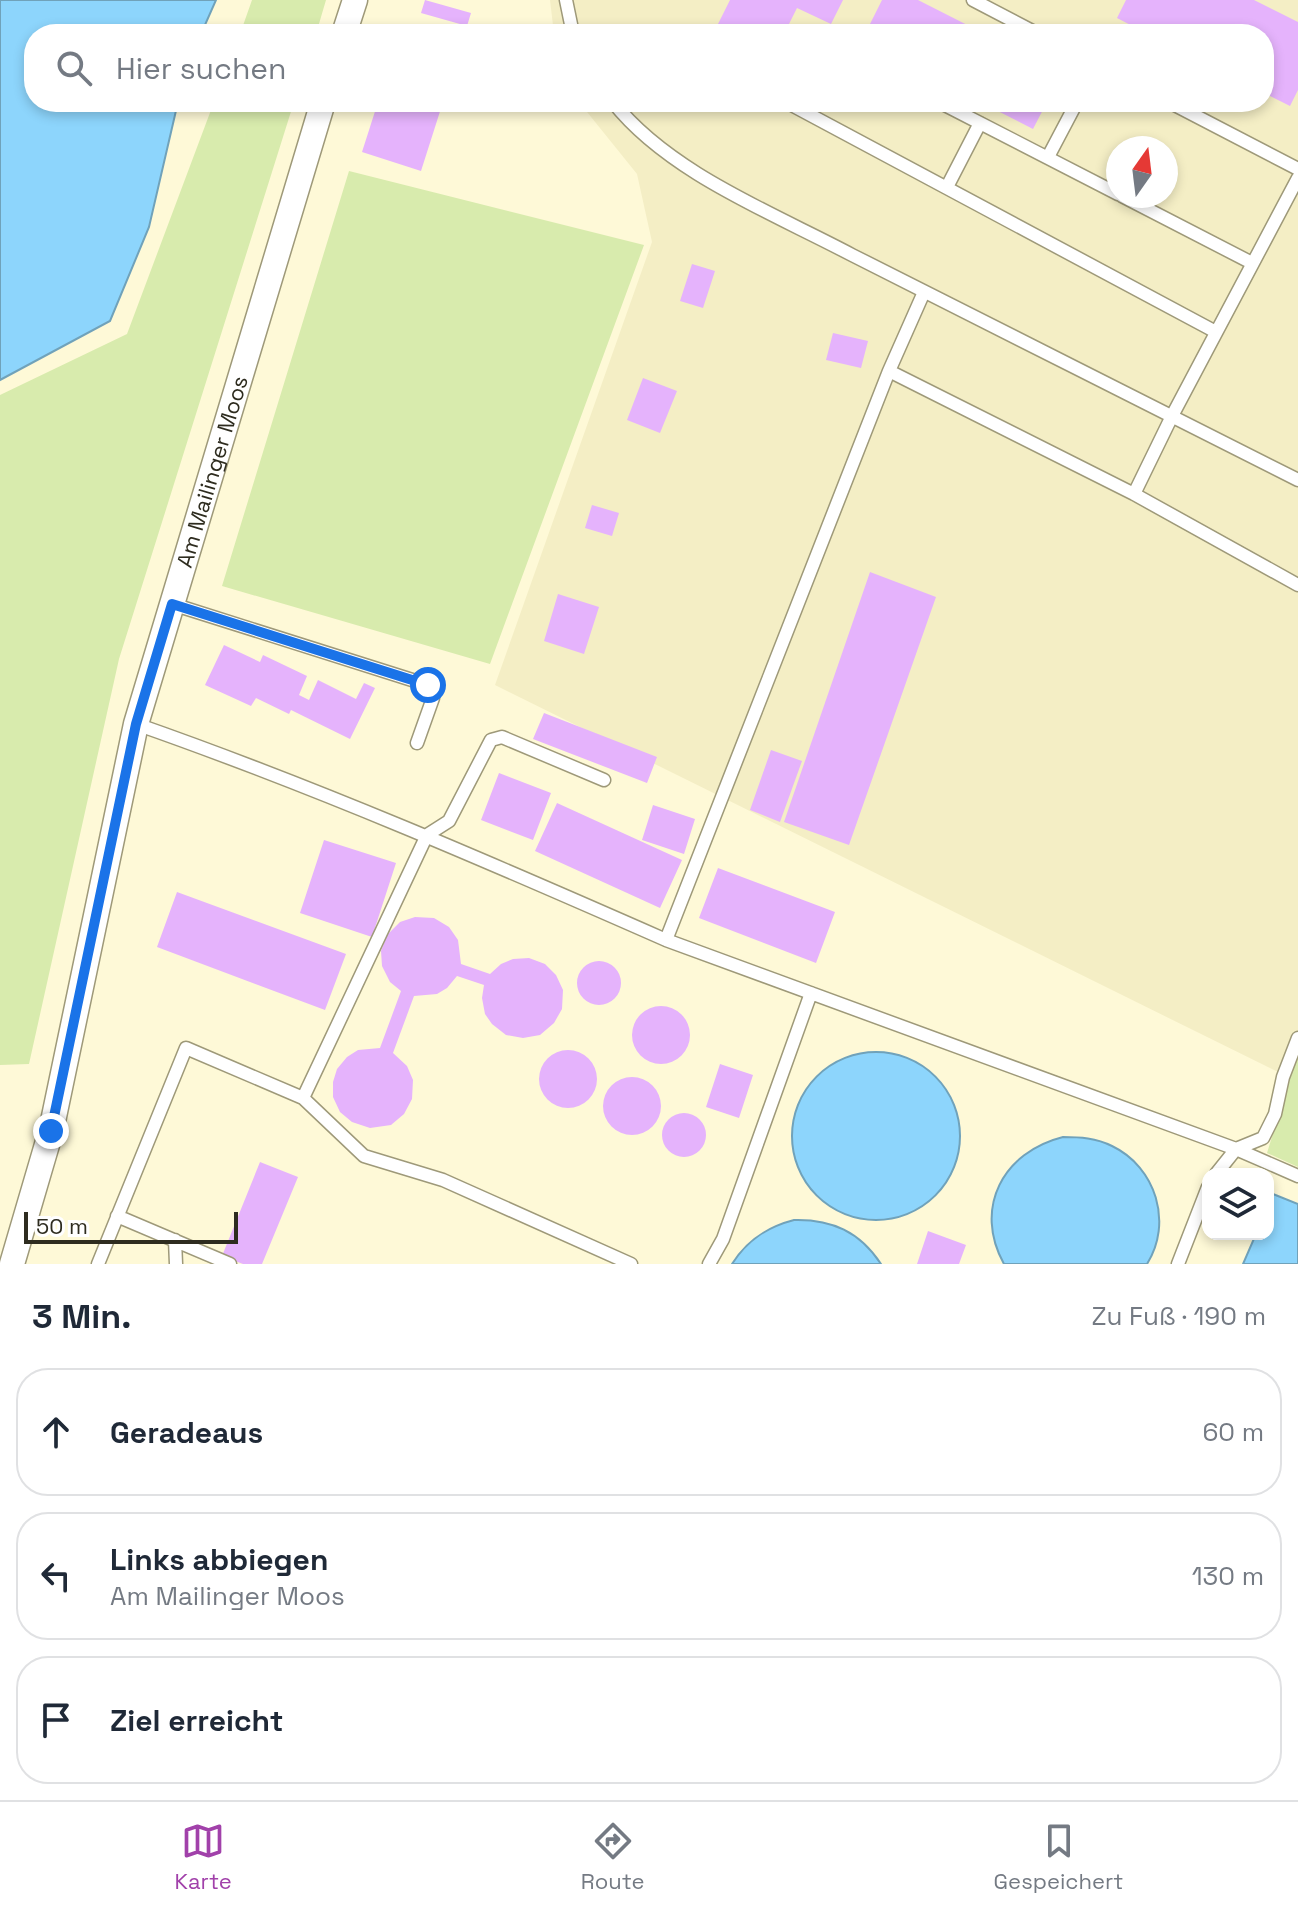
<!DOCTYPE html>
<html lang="de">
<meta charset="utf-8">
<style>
body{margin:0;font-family:"Space Grotesk",sans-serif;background:#f2f2f3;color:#1f2937}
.controls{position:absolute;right:24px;bottom:24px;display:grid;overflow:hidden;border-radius:16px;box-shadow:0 4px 12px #0003}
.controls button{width:72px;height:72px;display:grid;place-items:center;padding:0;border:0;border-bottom:2px solid #e0e1e3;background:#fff;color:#1f2937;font:40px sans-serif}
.compass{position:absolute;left:1106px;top:136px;width:72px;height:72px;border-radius:50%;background:#fff;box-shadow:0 4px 12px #0003;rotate:14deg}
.scale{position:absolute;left:24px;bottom:20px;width:214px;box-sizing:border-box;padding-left:8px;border:4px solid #2e2c1f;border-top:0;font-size:22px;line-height:28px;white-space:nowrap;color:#2e2c1f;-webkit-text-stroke:6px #fff;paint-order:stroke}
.stop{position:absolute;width:24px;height:24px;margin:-18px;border:6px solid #1a73e8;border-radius:50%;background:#fff}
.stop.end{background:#1a73e8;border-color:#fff;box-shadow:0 2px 8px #0008}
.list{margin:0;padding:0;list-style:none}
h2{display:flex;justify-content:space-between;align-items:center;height:104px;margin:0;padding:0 32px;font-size:34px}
h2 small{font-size:26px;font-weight:400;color:#747a83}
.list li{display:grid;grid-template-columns:52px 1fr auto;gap:24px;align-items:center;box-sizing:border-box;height:128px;margin:0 16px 16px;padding:0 16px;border:2px solid #e0e1e3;border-radius:32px}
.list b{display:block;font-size:30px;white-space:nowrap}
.list p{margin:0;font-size:26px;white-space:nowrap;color:#747a83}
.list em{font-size:26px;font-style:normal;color:#747a83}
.icon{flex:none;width:44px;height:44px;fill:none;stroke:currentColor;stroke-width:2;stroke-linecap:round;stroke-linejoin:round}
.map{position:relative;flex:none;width:1298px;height:1264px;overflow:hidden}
.search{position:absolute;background:#fff;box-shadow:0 4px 12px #0003;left:24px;right:24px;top:24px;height:88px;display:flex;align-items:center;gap:20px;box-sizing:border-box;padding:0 28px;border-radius:32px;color:#747a83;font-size:30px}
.sheet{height:536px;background:#fff}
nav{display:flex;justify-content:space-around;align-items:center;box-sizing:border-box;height:112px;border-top:2px solid #e0e1e3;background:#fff;font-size:22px;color:#747a83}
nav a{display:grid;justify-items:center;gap:4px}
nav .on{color:#a141aa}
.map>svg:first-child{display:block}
.built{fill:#f4eec5;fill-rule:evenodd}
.green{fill:#d8ebad}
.water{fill:#8dd5fc;stroke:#70a2ba;stroke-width:2}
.building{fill:#e5b3fc}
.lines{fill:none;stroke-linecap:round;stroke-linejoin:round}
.service-casing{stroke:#9e9979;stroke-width:15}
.minor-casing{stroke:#9e9979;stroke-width:27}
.service{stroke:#fff;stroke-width:12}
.minor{stroke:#fff;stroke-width:24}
.route{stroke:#1a73e8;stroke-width:10}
.labels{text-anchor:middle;stroke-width:8;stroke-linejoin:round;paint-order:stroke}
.street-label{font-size:22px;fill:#2e2c1f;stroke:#fff}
</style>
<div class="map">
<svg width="1298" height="1264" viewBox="0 0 1298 1264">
<rect width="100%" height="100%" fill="#fef9d7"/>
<!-- built -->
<path class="built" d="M550,0H1298V1053L1290,1078L495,685L652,242L637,174L579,102H1264V34H554ZM1118,148H1166V196H1118Z"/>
<!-- green -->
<path class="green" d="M252,0H326L316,34H240Z
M214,102H294L119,659L29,1064L0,1065V395L127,334Z
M349,171L644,245L490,664L222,586Z
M1298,1053V1167L1267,1153Z"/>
<!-- water -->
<path class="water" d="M0,0H216L201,34H34V102H178L149,227L110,321L0,380Z
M792 1136a84 84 0 1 1 168 0a84 84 0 1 1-168 0Z
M1063,1137C1080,1137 1096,1138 1112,1146C1156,1167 1173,1223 1147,1264H1004C973,1208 1003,1152 1063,1137Z
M1273,1194L1298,1204V1264H1243L1256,1234H1268V1205Z
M794,1220C832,1219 860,1232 881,1264H732C747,1240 767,1227 794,1220Z"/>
<!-- building -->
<path class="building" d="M425,0L471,13L467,26L421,13Z
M730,0H843L831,24L797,8L784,34H713Z
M882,0H918L985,34H865Z
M1126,0H1254L1298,22V90L1290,106L1264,93V34H1148L1117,18Z
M378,102H443L421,171L362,152Z
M980,102H1047L1033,129Z
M692,264L715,271L703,308L680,301Z
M833,333L868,341L861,368L826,360Z
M643,378L677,391L660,433L627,420Z
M592,505L619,513L612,536L585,528Z
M870,572L936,597L849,845L784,822Z
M558,594L599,607L584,654L544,641Z
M224,645L260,662L263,655L307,676L299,695L309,700L318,680L356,699L364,683L375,688L350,739L291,710L289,714L256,698L251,706L205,685Z
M544,713L657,757L647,783L533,739Z
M771,750L802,761L780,822L750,810Z
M499,773L551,793L533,840L481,820Z
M557,803L682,860L660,908L535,851Z
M653,805L695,819L684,854L642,840Z
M324,840L396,863L372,937L300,913Z
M718,868L835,912L816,963L699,918Z
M177,892L346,954L325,1010L157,947Z
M415,917L434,918L449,927L458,940L461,964L490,974L501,964L513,959L529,958L545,964L556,975L563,990L562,1009L554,1023L540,1035L523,1038L506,1035L492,1024L485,1014L482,998L484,985L457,976L447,988L437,994L414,996L393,1053L407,1066L413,1080L412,1099L404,1114L391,1125L370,1128L352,1122L340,1112L333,1097V1082L337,1069L347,1057L358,1050L380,1048L401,991L390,982L382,966L381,951L387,935L400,922Z
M577 983a22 22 0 1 1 44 0a22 22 0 1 1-44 0Z
M632 1035a29 29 0 1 1 58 0a29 29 0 1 1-58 0Z
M539 1079a29 29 0 1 1 58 0a29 29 0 1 1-58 0Z
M720,1064L753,1075L739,1118L706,1107Z
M603 1106a29 29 0 1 1 58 0a29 29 0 1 1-58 0Z
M662 1135a22 22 0 1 1 44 0a22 22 0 1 1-44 0Z
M260,1162L298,1177L262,1264H243L222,1256Z
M928,1231L966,1245L959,1264H917Z"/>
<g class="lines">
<defs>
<path id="service" d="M566,0L573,34
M973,0L1038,34
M613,102C669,173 773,213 852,255C1000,331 1150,404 1298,480
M786,102L1216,332
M939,102L1118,194
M1169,102L1298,169
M1048,157L1077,102
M947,187L980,123
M1122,196L1252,263
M924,292L889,371L666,940L1236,1149L1298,1176
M889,371L1134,494L1298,585
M1134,494L1172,416L1298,178
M172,604L428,685L433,698L417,743
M136,724C316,787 491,863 666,940
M303,1098L427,835L449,821L491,740L502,737L604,780
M1216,1174L1236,1149L1263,1138L1275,1114L1283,1077L1298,1038
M117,1216L230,1264
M175,1240L176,1264
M98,1264L186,1048L303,1098L364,1156L443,1180L631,1264
M709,1264L723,1239L811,993
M1178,1264L1208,1187"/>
<g id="minor">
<path d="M344,34L355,0"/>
<path id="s1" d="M12,1264L51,1131L136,724L323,102"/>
</g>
</defs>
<!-- service casing -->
<use href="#service" class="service-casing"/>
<!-- minor casing -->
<use href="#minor" class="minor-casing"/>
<!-- service -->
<use href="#service" class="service"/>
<!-- minor -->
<use href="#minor" class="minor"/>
</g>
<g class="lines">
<!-- route -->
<path class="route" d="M51,1131L136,724L172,604L428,685"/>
</g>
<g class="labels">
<!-- street labels -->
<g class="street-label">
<text dy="8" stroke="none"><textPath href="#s1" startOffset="818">Am Mailinger Moos</textPath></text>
</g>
</g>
</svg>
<div class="controls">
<button><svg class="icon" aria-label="layers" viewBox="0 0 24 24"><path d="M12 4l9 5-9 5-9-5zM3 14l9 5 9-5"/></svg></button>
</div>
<svg class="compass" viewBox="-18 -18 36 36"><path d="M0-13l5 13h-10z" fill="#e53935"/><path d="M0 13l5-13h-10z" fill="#747a83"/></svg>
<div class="scale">50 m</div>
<div class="stop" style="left:428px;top:685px"></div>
<div class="stop end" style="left:51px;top:1131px"></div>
<div class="search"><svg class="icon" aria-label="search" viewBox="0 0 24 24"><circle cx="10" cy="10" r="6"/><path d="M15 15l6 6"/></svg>Hier suchen</div>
</div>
<section class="sheet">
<h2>3 Min.<small>Zu Fuß · 190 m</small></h2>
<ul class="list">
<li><svg class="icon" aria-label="ahead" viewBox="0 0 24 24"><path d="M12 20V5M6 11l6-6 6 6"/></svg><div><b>Geradeaus</b></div><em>60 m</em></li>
<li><svg class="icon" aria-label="left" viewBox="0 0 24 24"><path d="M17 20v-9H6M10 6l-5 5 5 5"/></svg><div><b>Links abbiegen</b><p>Am Mailinger Moos</p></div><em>130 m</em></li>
<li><svg class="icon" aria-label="arrive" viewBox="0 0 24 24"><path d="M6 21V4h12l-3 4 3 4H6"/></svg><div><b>Ziel erreicht</b></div></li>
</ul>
</section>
<nav>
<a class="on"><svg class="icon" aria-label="map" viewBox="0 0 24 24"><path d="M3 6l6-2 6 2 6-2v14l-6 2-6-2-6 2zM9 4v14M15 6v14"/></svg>Karte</a>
<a><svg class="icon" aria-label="directions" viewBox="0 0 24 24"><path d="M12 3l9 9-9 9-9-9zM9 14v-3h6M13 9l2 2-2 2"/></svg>Route</a>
<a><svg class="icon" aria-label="saved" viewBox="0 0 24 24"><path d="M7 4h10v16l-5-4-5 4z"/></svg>Gespeichert</a>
</nav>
